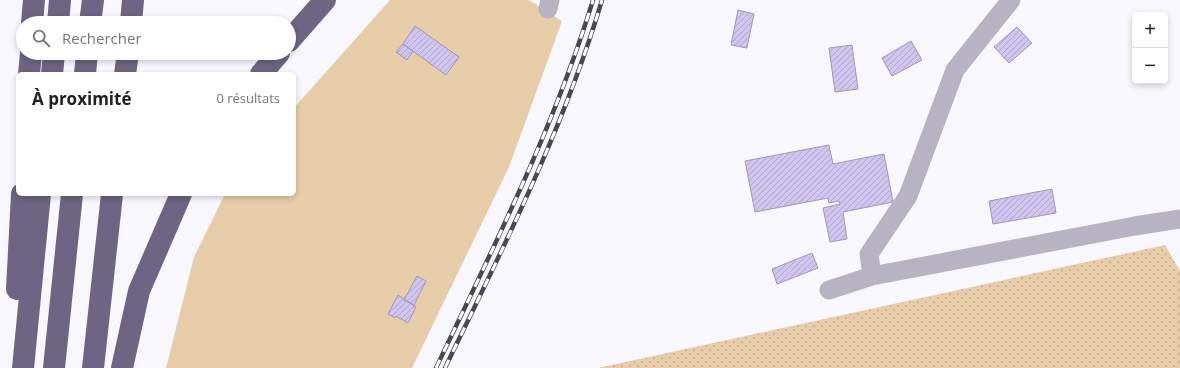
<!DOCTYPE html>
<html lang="fr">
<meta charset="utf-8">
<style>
body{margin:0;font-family:"Open Sans",sans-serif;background:#f6f6f6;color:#202124}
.controls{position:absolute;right:12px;top:12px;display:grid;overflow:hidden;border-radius:6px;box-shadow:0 2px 6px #0003}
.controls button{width:36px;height:36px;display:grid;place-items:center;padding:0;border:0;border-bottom:1px solid #e0e0e0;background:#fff;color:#202124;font:20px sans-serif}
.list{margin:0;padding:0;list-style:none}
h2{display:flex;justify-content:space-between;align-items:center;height:52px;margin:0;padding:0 16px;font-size:17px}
h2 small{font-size:13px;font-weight:400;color:#757577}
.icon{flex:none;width:22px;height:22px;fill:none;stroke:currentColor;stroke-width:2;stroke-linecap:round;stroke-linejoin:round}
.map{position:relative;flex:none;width:1180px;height:368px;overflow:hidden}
.search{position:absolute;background:#fff;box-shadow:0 2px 6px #0003;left:16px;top:16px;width:280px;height:44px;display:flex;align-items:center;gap:10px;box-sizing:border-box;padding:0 14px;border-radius:22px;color:#757577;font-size:15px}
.panel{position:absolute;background:#fff;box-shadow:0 2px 6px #0003;left:16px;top:72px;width:280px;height:124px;border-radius:6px}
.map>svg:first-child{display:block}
.grass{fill:url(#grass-dots)}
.pitch{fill:#e6cca7}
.building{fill:url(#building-hatch);stroke:#a097b8}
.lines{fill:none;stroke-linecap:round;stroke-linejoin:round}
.minor{stroke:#b7b3c2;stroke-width:19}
.highway{stroke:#6d6583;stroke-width:22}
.rail-casing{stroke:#4a4752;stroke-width:4.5}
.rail{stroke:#fff;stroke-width:3;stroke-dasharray:9;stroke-linecap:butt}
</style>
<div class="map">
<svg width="1180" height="368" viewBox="0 0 1180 368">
<defs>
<pattern id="grass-dots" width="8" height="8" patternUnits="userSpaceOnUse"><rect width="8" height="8" fill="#e6cca7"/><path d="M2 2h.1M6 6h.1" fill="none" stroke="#c5ae8f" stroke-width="1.8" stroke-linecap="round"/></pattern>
<pattern id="building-hatch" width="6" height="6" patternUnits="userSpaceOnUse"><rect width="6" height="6" fill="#cfc4ed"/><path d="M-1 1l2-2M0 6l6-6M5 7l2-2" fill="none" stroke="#b1a8cb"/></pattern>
</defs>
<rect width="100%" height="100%" fill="#f9f7fe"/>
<!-- grass -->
<path class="grass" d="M1165,245L1180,271V368H598Z"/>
<!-- pitch -->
<path class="pitch" d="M390,0H529L562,21L509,167L412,368H166L194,257L225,194H294V108Z"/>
<!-- building -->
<path class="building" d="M738,10L754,14L747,48L731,45Z
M415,26L459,57L446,75L403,44Z
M1017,27L1032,43L1009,63L994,47Z
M911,41L922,60L892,76L882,58Z
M403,44L413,51L407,60L396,52Z
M852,45L858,89L835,92L829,48Z
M829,145L833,164L884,154L893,202L843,212L847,239L830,242L823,208L840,204L839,201L829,203L828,198L755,212L745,161Z
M1052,189L1056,213L993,224L989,201Z
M812,253L818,268L777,284L772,269Z
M417,276L426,281L414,305L404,300Z
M398,295L416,307L408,323L396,316L395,318L388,314Z"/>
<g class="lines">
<!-- minor -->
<path class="minor" d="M548,9L550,0
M872,276L869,254L908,196L955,70L1011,0
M829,290L872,276L1135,226L1180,219"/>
<!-- highway -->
<path class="highway" d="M32,23L34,0
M58,23L60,0
M90,23L93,0
M131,23L133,0
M289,41L325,0
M29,74L31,53
M52,74L54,53
M85,74L87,53
M125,74L128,53
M261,74L279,53
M17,289L22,194
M23,368L40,194
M54,368L72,194
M93,368L112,194
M122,368L139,291L181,194"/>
<defs>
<path id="rail" d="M436,368C493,248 554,128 593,0
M445,368C503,248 564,128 602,0"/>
</defs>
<!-- rail casing -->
<use href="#rail" class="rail-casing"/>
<!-- rail -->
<use href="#rail" class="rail"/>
</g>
</svg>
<div class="controls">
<button>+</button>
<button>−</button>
</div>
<div class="search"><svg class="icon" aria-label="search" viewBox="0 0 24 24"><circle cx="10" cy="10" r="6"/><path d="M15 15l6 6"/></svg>Rechercher</div>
<section class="panel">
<h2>À proximité<small>0 résultats</small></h2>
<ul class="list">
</ul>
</section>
</div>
